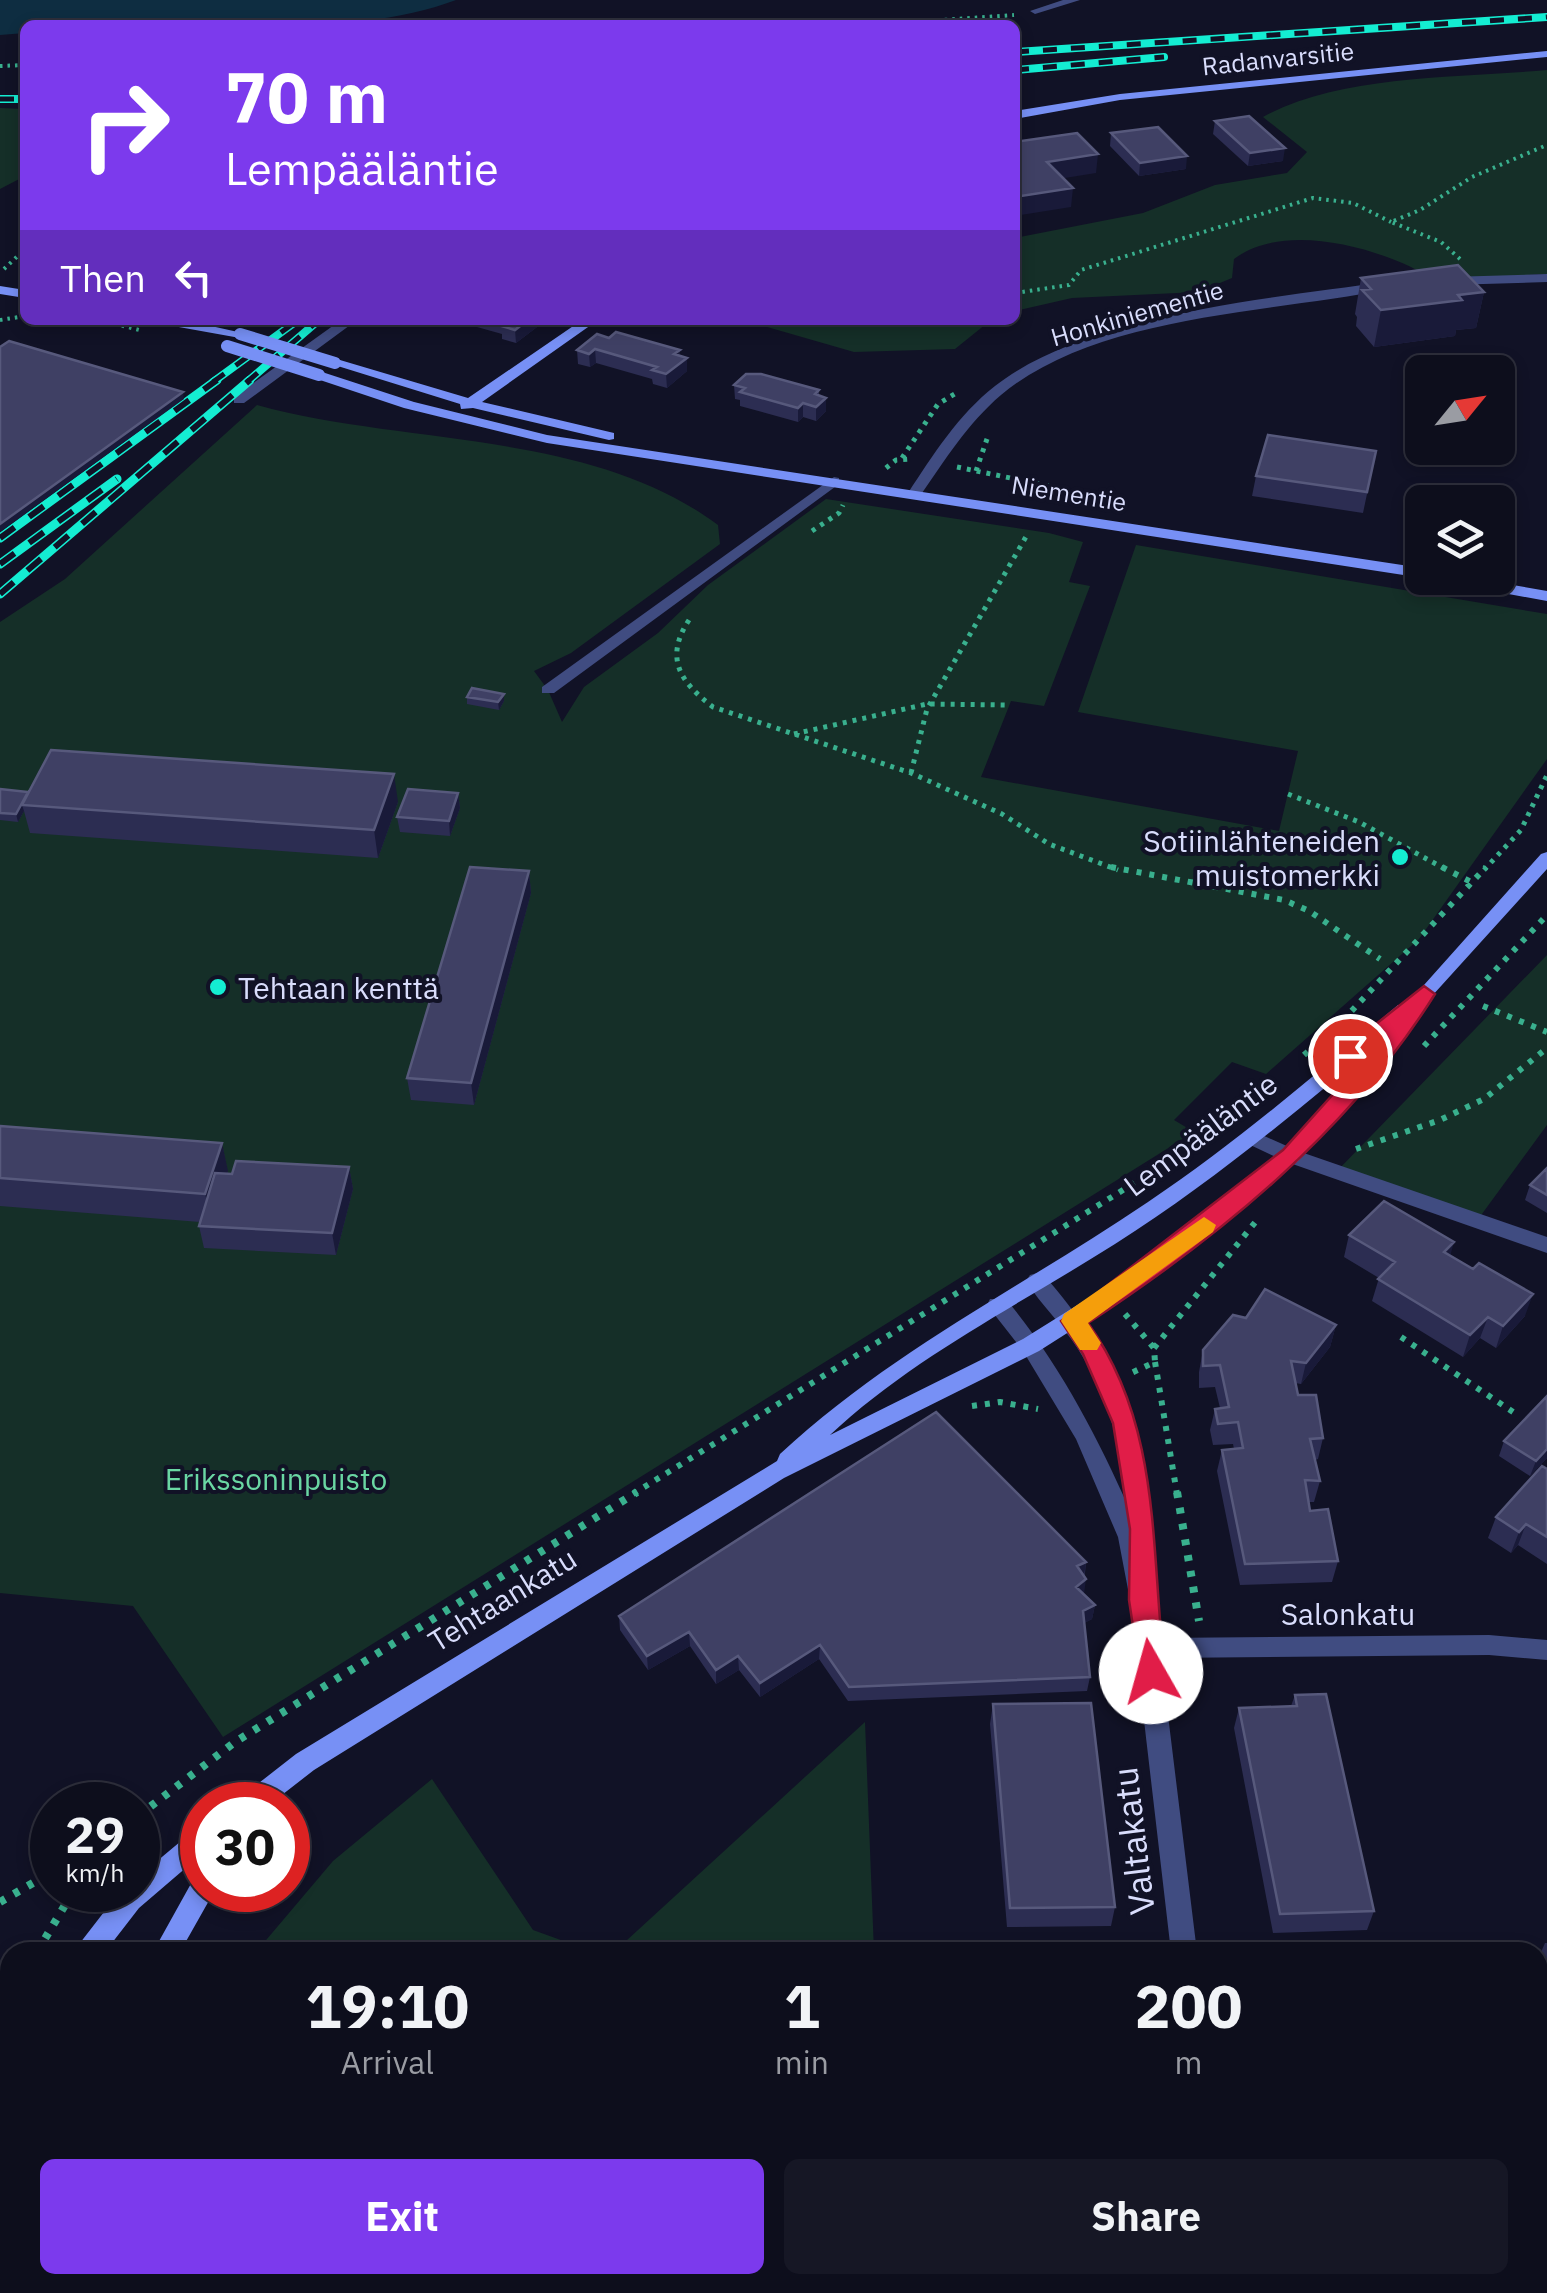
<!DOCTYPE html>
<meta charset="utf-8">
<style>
body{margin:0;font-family:"IBM Plex Sans",sans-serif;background:#161725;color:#f1f3f6;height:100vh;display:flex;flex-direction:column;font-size:38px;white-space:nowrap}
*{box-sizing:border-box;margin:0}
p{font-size:32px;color:#9a9ca3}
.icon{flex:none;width:55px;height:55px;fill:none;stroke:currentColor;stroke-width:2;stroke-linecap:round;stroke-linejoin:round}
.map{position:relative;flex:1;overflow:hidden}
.side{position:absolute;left:0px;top:1942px;width:1548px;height:352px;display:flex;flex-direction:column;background:#0d0e1c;border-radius:30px 30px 0 0;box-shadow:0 5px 15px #0003,0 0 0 2px #2d2e3b}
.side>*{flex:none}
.banner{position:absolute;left:20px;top:20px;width:1000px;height:305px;border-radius:15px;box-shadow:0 5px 15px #0003,0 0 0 2px #2d2e3b;background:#7c3aed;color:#fff;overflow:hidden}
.needle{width:65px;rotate:60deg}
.tools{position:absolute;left:1405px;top:355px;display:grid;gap:20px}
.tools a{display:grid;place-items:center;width:110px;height:110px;border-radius:15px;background:#0d0e1c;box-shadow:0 5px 15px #0003,0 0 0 2px #2d2e3b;font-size:50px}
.speed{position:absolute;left:30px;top:1782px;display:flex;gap:20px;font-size:50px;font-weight:700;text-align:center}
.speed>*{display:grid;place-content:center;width:130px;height:130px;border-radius:50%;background:#0d0e1c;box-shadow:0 5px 15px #0003,0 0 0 2px #2d2e3b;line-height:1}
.speed small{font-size:25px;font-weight:400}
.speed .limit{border:15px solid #d22;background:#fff;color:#111}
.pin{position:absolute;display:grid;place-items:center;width:85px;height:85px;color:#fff;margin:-42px;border:5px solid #fff;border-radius:50%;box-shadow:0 2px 10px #0007}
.me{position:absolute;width:110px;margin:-55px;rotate:353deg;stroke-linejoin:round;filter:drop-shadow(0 0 8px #0008)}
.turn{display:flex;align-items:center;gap:35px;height:210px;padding:0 40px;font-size:45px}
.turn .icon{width:130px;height:130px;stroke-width:2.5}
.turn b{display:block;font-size:70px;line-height:85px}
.then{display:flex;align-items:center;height:95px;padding:0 40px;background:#0003;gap:20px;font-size:38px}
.eta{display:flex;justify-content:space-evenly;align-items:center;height:170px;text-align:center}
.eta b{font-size:60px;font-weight:800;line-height:70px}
.cta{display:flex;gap:20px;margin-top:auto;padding:20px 40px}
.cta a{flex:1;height:115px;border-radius:15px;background:#7c3aed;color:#fff;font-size:40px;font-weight:800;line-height:115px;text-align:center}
.cta a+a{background:#161725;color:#f1f3f6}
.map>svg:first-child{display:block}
</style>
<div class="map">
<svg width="1547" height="2293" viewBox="0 0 1547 2293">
<rect width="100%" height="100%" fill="#111226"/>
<path fill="#152f28" d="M 1547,70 L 1547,274 C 1523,274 1448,284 1431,279 C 1424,276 1418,270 1411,267 C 1362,244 1280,224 1234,259 L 1232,278 L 1198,292 L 1072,298 L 1015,311 L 1015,238 L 1143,213 L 1215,185 L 1287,173 L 1307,152 L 1263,117 C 1340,74 1460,78 1547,70 Z
M 0,108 L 25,109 L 25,176 L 0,189 Z
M 743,320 L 991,320 L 955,349 L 854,352 Z
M 257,405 C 404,446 589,429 718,525 L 720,544 L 571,653 L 534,671 L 548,690 L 562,722 L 584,687 L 658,633 L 708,585 L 826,499 L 1049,533 L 1083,542 L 1069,582 L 1090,586 L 1044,706 L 1011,701 L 981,777 L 1279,831 L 1298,751 L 1078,712 L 1136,545 L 1547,614 L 1547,759 L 1419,939 L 1266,1074 L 1232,1062 L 1174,1120 L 1194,1132 L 223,1737 L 133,1606 L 0,1593 L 0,622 L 65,579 Z
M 1547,955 L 1547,1125 L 1479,1218 L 1336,1172 Z
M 865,1722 L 874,1952 L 614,1952 Z
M 432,1779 L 533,1930 L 594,1952 L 256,1952 L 333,1861 Z"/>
<path fill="#0e2d41" d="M 0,0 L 456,0 C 346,42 146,25 25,25 L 25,33 L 0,35 Z"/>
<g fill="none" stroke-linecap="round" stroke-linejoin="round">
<path stroke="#39b08e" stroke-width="4" stroke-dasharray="2.5 5" stroke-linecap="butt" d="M 870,25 L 1014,15
M 0,66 L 25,65
M 1460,259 L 1441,242 L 1391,222 L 1420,210 L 1472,177 L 1547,145
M 4,269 L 25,249
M 1015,293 L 1069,285 L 1081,270 L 1313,198 L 1353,203 L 1391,222
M 0,320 L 19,317
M 100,320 L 143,331"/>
<path stroke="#39b08e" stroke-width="5" stroke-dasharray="4 6" stroke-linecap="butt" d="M 902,458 L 938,404 L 958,392
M 957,467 L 1122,501
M 886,468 L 896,460 L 911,459
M 976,471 L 988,436
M 812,531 L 839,513 L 843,505
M 689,620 C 664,658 680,682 713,707 L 911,773 L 1002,814 L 1049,844 L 1118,870
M 794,734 L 927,704 L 1009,705
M 911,773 L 927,709 L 1027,535
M 1288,794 L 1359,822 L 1447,870
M 1484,870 L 1521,830 L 1547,775"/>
<path stroke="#39b08e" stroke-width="6" stroke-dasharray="5 8" stroke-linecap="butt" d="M 1111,867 L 1284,900 L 1309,911 L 1380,959
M 1442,867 L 1473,883
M 1483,1006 L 1547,1032
M 1424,1046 L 1547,915
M 1304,1055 L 1345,1018 L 1486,867
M 1356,1149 L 1440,1120 L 1484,1099 L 1547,1048
M 1125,1314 L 1154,1348 L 1155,1362 L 1129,1374
M 1401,1337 L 1513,1412
M 1154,1348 L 1257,1220
M 1155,1362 L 1177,1494
M 972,1406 L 1000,1402 L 1038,1409
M 633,1494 L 1173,1159"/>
<path stroke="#39b08e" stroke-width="8" stroke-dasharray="6 10" stroke-linecap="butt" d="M 1177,1492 L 1199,1621
M 138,1816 L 235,1742 L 637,1492
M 0,1902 L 52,1872
M 37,1952 L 74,1890
M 0,2014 L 10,1997
M 0,2175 L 10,2180
M 100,2285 L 100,2293"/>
<path fill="#404c81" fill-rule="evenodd" d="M 341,320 L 357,320 L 244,403 L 234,403 L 234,397 Z
M 834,477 L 839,478 L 839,484 L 554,693 L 542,693 L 542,687 Z"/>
<path fill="#404c81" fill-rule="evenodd" d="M 1063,0 L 1080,0 L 1035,14 L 1030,11 Z
M 1547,274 L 1547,282 L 1449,285 L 1442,281 L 1449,277 Z
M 1385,282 L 1390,283 L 1390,289 C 1271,313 1098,314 1001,395 C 968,423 945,460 920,496 L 910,496 L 908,493 C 933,455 958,415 995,386 C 1085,315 1272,298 1385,282 Z
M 1251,1130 L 1298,1151 L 1547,1237 L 1547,1253 L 1284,1161 L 1244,1142 L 1241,1137 Z
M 1037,1273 L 1044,1275 C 1122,1366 1151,1438 1155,1558 L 1147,1566 L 1158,1638 L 1489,1635 L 1547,1640 L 1547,1660 L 1489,1655 L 1161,1658 L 1197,1952 L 1171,1952 L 1130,1600 L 1118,1537 L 1076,1439 L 1023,1351 L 987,1305 L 990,1299 L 1006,1299 C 1059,1363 1096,1434 1130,1510 C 1123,1453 1109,1398 1078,1349 C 1063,1325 1041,1305 1026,1281 L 1030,1275 Z
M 1210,2285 L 1240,2285 L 1241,2293 L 1211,2293 Z"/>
<path fill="#7790f5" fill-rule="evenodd" d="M 1547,51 L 1547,57 L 1120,100 L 1015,119 L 1015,111 L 1120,94 Z
M 0,286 L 25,290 L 25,298 L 0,294 Z
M 155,320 L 184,320 L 247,334 L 240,338 L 162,324 Z
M 582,320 L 598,320 L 482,402 L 614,433 L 614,439 L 609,440 L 473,408 L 461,409 L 460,404 L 328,363 L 340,360 L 468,398 Z
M 319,371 L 414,402 L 547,435 L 1422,568 L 1423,578 L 547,443 L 404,408 L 314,378 L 312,375 Z
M 1441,578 L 1472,578 L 1547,591 L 1547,601 L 1449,583 Z
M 1547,852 L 1547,869 L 1432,996 L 1383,1068 L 1298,1161 L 1138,1288 L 1039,1351 L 784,1478 L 314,1770 L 269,1805 L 237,1805 L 241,1797 L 296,1754 L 777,1461 L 780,1454 C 895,1348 1021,1288 1148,1202 C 1236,1143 1317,1073 1398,1005 L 1407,1004 L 1541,854 ZM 1382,1040 L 1369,1058 L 1284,1151 L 1124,1276 L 1023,1339 L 830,1435 C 913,1357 1019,1305 1115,1244 C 1210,1184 1296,1112 1382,1040 Z
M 202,1827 L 202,1854 L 139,1908 L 105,1952 L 76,1952 L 80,1943 L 121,1890 L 138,1890 L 138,1877 L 193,1831 Z
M 202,1877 L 202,1890 L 215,1890 L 180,1952 L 153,1952 L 193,1880 Z
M 10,2076 L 10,2124 L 0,2129 L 0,2081 Z
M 10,2284 L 10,2285 L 39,2285 L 36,2293 L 6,2293 Z"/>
<g stroke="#14edd2" stroke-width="8">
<path id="rail-far1" d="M 1015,52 L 1547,17
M 1015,70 L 1164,57
M 0,99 L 25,99
M 213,382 L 298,320
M 247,382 L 319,320"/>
</g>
<g stroke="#14edd2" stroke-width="9">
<path id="rail" d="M 0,538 L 217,380
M 0,564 L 117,479
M 0,594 L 250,380"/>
</g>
<use href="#rail-far1" stroke="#111226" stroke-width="5" stroke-dasharray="14" stroke-linecap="butt"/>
<use href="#rail" stroke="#111226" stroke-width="6" stroke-dasharray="18" stroke-linecap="butt"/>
<path stroke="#7790f5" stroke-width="12" d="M 240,334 L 335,363
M 227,346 L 319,375"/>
</g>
<path fill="#2c2d52" d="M 1215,121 L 1283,161 L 1248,166 L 1213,134 Z
M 1111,133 L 1186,169 L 1139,176 L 1110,146 Z
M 1361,278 L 1484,292 L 1476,328 L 1456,330 L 1455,336 L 1374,347 L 1356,326 L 1357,317 L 1355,314 Z
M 452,320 L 537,320 L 537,327 L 516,343 L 502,339 L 502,334 Z
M 609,338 L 680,350 L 680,356 L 687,371 L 667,388 L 653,384 L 652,379 L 596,363 L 590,367 L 578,364 L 577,350 Z
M 734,385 L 819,390 L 819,396 L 826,411 L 816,421 L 803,417 L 798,422 L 740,406 L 740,400 L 735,399 Z
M 1376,451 L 1363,513 L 1252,496 L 1256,476 Z
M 467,697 L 504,701 L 499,710 L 467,704 Z
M 0,789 L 28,792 L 398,802 L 378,858 L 30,833 L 24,811 L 18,822 L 0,820 Z
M 458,793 L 460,808 L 450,836 L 400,832 L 397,817 Z
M 529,871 L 531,893 L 474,1105 L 411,1100 L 407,1078 Z
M 0,1126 L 222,1143 L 228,1174 L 349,1167 L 353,1189 L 336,1255 L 204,1248 L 199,1226 L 200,1222 L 0,1206 Z
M 1547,1168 L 1547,1213 L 1525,1200 L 1530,1185 Z
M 1349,1235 L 1450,1256 L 1525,1316 L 1496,1348 L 1480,1338 L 1463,1357 L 1372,1301 L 1379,1278 L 1344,1257 Z
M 1246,1318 L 1336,1325 L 1330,1347 L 1301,1384 L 1295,1383 L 1298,1395 L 1323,1438 L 1318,1459 L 1315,1460 L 1320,1481 L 1314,1502 L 1309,1502 L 1310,1511 L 1338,1561 L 1332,1582 L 1240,1585 L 1217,1471 L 1222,1450 L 1234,1449 L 1233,1444 L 1213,1445 L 1210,1430 L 1215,1409 L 1220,1408 L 1215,1387 L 1199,1388 L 1199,1372 L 1203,1350 Z
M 1504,1441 L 1547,1458 L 1530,1476 L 1499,1456 Z
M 1547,1469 L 1547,1564 L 1518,1545 L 1511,1553 L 1488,1538 L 1496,1517 Z
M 1086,1562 L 1083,1594 L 1095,1605 L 1092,1619 L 1084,1623 L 1090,1677 L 1087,1691 L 848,1701 L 819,1659 L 760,1697 L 739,1670 L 716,1684 L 690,1646 L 648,1670 L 620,1630 L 619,1616 Z
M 1295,1695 L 1374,1911 L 1367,1930 L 1273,1933 L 1234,1728 L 1239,1708 L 1291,1706 Z
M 993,1704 L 1115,1907 L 1111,1926 L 1007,1927 L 990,1724 Z
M 1545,1943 L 1547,1943 L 1547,2010 L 1538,1969 L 1538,1959 Z
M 214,2285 L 332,2285 L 329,2293 L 235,2293 Z
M 1043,2285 L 1157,2285 L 1158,2293 L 1041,2293 Z"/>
<path fill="#191a39" d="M 1285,148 L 1283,161 L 1248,166 L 1250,153 Z
M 1098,154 L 1096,173 L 1046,181 L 1047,162 Z
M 1187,156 L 1186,169 L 1139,176 L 1140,163 Z
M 1073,188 L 1071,207 L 1015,216 L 1015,197 Z
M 1484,292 L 1476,328 L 1456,330 L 1455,336 L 1374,347 L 1381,310 Z
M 525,320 L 537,320 L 537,327 L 516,343 L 515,330 Z
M 595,349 L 596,363 L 590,367 L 589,354 Z
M 680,350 L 680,363 L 687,358 L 687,371 L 667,388 L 666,374 L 674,354 Z
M 183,392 L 184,399 L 0,532 L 0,524 Z
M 826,398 L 826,411 L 816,421 L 816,407 Z
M 803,403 L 803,417 L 798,422 L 798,408 Z
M 504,694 L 504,701 L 499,710 L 498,702 Z
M 394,774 L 398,802 L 378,858 L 374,830 Z
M 28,792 L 22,805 L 24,811 L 18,822 L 16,814 Z
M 458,793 L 460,808 L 450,836 L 449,821 Z
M 529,871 L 531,893 L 474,1105 L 471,1083 Z
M 222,1143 L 228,1171 L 212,1222 L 205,1194 Z
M 349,1167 L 353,1189 L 336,1255 L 332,1233 Z
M 1454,1242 L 1448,1264 L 1444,1252 Z
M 1533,1294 L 1525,1316 L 1496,1348 L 1503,1326 Z
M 1488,1317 L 1480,1338 L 1463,1357 L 1470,1335 Z
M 1336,1325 L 1330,1347 L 1301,1384 L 1306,1363 Z
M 1547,1449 L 1547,1458 L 1530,1476 L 1536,1461 Z
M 1526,1524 L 1518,1545 L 1511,1553 L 1519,1532 Z
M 1086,1562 L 1084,1576 L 1077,1566 Z
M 1086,1579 L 1084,1594 L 1073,1601 L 1076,1587 Z
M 1095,1605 L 1092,1619 L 1080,1625 L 1083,1611 Z
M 689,1632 L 690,1646 L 648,1670 L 647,1656 Z
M 820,1645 L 819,1659 L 760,1697 L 760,1683 Z
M 738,1656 L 739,1670 L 716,1684 L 716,1670 Z
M 323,2285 L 332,2285 L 329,2293 L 320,2293 Z
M 495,2285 L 501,2285 L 499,2293 L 492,2293 Z"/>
<path fill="#3f4064" stroke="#57597c" stroke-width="2.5" d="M 1249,116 L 1285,148 L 1250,153 L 1215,121 Z
M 1158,127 L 1187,156 L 1140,163 L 1111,133 Z
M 1077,133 L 1098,154 L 1047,162 L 1073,188 L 1015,197 L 1015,142 Z
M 1458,265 L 1484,292 L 1458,295 L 1462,300 L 1381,310 L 1362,290 L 1371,289 L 1361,278 Z
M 497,320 L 528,320 L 515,330 L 501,326 L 505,322 Z
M 616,332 L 680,350 L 674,354 L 687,358 L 666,374 L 652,370 L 657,367 L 595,349 L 589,354 L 577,350 L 597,334 L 609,338 Z
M 9,341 L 183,392 L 0,524 L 0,347 Z
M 746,374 L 761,374 L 819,390 L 815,394 L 826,398 L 816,407 L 803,403 L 798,408 L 740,392 L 745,388 L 734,385 Z
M 1268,435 L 1376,451 L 1367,492 L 1256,476 Z
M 472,688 L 504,694 L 498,702 L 467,697 Z
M 51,750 L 394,774 L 374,830 L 22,805 Z
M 0,789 L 28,792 L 16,814 L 0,813 Z
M 408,789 L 458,793 L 449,821 L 397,817 Z
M 470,867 L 529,871 L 471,1083 L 407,1078 Z
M 0,1126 L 222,1143 L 205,1194 L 0,1178 Z
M 236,1161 L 349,1167 L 332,1233 L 199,1226 L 215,1173 L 232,1174 Z
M 1547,1168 L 1547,1195 L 1530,1185 Z
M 1384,1201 L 1454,1242 L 1444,1252 L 1473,1269 L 1479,1263 L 1533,1294 L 1503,1326 L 1488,1317 L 1470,1335 L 1378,1279 L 1395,1262 L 1349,1235 Z
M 1265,1289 L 1336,1325 L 1306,1363 L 1291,1361 L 1298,1395 L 1316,1395 L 1323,1438 L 1310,1439 L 1320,1481 L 1305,1480 L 1310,1511 L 1328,1509 L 1338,1561 L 1245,1564 L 1222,1450 L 1243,1448 L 1238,1422 L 1218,1424 L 1215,1409 L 1229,1407 L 1220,1365 L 1203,1366 L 1203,1350 L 1233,1315 L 1246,1318 Z
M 1547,1396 L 1547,1449 L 1536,1461 L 1504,1441 Z
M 936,1412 L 1086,1562 L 1077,1566 L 1086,1579 L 1076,1587 L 1095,1605 L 1083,1611 L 1090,1677 L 849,1687 L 820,1645 L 760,1683 L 738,1656 L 716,1670 L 689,1632 L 647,1656 L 619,1616 Z
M 1542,1466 L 1547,1469 L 1547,1537 L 1526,1524 L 1519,1532 L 1496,1517 Z
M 1326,1694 L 1374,1911 L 1280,1914 L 1239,1708 L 1297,1706 L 1295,1695 Z
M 1091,1703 L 1115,1907 L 1010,1908 L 993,1704 Z
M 238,2285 L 323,2285 L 320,2293 L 259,2293 Z
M 376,2285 L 495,2285 L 492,2293 L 372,2293 Z
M 1047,2285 L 1157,2285 L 1158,2293 L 1048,2293 Z
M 1414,2285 L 1444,2285 L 1446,2293 L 1335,2293 L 1334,2289 Z"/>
<path fill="#e11d48" stroke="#92132f" stroke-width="2.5" d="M 1424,986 L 1435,994 C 1349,1131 1222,1235 1088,1323 C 1163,1428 1150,1551 1165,1672 L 1160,1680 L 1151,1684 L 1141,1680 L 1129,1600 L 1130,1529 L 1113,1423 L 1083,1354 L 1061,1321 L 1283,1150 L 1378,1044 L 1350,1064 L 1342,1061 L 1342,1051 Z"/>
<path fill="#f59e0b" d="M 1204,1217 L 1216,1225 L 1213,1232 L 1088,1323 L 1101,1343 L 1097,1350 L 1080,1350 L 1061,1321 L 1064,1314 Z"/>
<g fill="#14edd2" stroke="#111226" stroke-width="4">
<circle cx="1400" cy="857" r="10"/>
<circle cx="218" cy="987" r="10"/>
</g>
<g text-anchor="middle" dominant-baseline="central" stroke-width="8" stroke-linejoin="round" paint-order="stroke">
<g font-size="25" fill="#d9ddfc" stroke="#111226">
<text transform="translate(1278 58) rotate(-6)">Radanvarsitie</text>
<text transform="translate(1137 313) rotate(-16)">Honkiniementie</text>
<text transform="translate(1069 493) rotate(9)">Niementie</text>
</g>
<g font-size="30" fill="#d9ddfc" stroke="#111226" text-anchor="end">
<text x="1380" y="840">Sotiinlähteneiden<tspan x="1380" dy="34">muistomerkki</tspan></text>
<text x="238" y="987" text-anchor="start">Tehtaan kenttä</text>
</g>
<g font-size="30" fill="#d9ddfc" stroke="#111226">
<text transform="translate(1200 1134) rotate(-37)">Lempääläntie</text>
<text transform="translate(502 1599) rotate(-32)">Tehtaankatu</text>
<text x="1348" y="1613">Salonkatu</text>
</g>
<g font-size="30" fill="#6ad7a3" stroke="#111226">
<text x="276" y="1478">Erikssoninpuisto</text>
</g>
<g font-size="35" fill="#d9ddfc" stroke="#111226">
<text transform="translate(1133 1841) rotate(-97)">Valtakatu</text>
</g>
</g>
</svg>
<div class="tools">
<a><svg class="needle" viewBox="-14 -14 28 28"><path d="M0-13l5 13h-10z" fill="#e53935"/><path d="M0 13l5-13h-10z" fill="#9a9ca3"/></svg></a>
<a><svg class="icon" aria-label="layers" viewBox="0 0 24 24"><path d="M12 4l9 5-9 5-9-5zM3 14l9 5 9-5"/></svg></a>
</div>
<div class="speed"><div>29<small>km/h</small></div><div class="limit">30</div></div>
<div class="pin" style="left:1350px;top:1056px;background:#d93025"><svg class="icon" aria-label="arrive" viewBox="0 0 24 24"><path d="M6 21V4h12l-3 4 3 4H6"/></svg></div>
<svg class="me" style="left:1151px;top:1672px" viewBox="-20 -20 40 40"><circle r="19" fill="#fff"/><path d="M0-13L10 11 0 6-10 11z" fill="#e11d48"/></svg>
<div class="banner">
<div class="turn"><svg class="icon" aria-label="right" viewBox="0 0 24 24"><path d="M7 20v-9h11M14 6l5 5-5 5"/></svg><div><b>70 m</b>Lempääläntie</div></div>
<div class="then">Then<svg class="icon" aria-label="left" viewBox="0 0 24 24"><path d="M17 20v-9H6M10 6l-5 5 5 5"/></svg></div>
</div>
<section class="side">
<div class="eta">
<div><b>19:10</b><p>Arrival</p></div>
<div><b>1</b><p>min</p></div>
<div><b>200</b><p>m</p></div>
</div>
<div class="cta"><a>Exit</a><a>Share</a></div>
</section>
</div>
